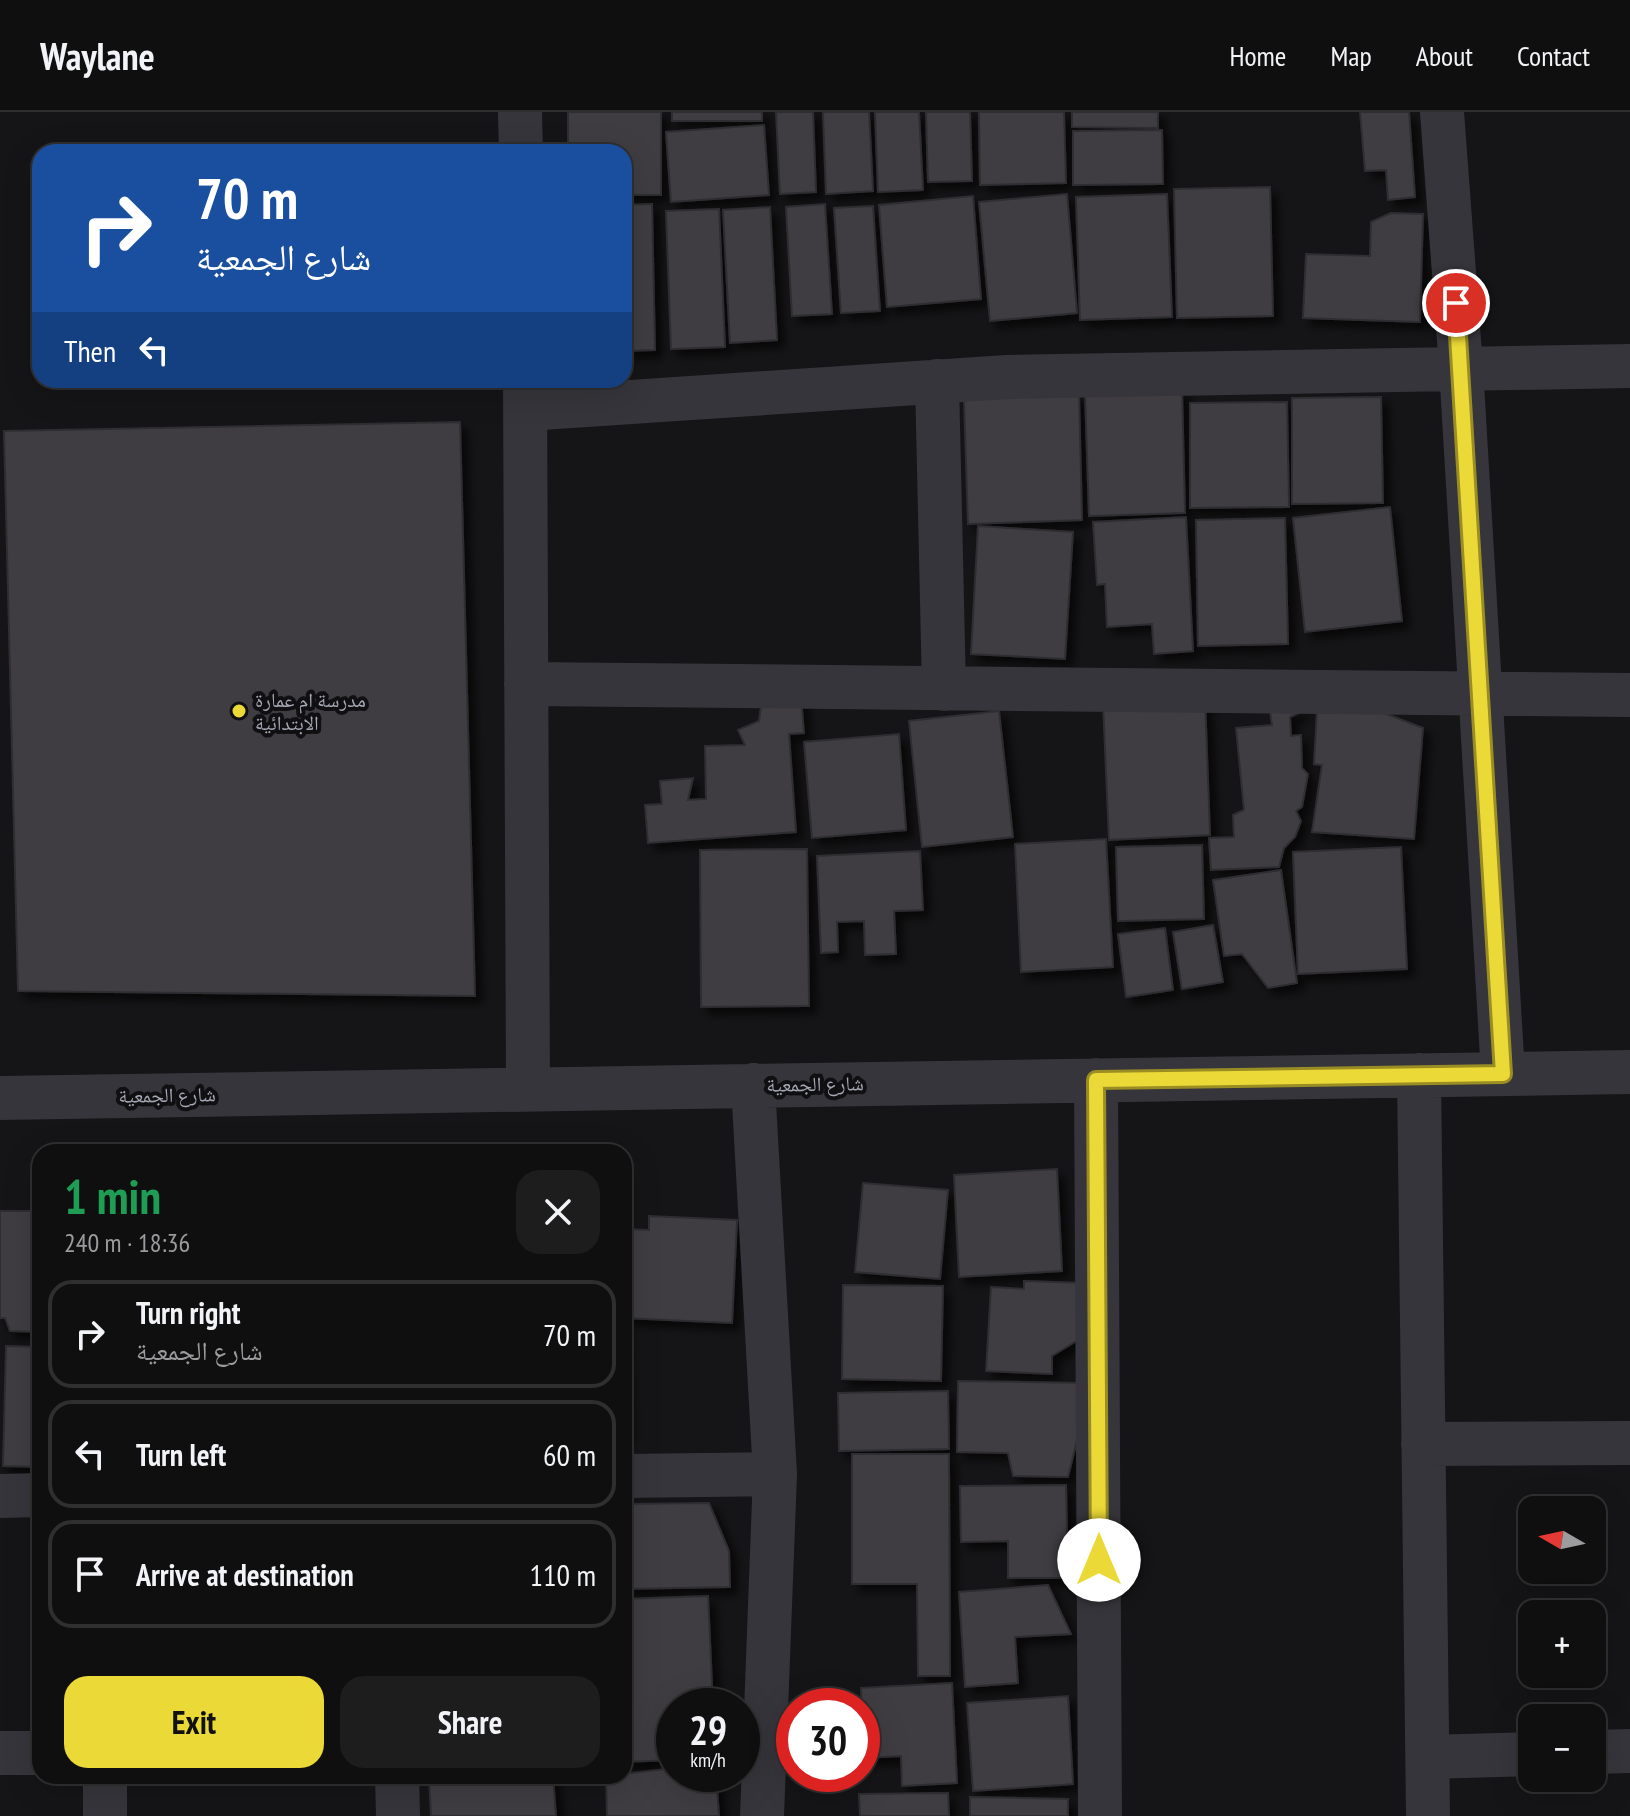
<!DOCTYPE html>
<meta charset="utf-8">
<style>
body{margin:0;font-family:"PT Sans Narrow","Noto Naskh Arabic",sans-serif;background:#1e1d1e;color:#f1f3f6;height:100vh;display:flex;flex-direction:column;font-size:30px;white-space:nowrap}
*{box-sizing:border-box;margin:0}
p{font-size:26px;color:#9c9c9f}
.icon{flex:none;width:44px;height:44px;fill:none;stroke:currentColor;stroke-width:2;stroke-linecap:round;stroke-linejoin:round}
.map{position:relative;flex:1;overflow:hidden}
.drawer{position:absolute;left:32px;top:1032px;width:600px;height:640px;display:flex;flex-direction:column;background:#100f10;border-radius:24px;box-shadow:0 8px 32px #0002,0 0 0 2px #302f30}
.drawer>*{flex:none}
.guide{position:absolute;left:32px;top:32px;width:600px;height:244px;border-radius:24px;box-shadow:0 8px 32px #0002,0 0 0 2px #302f30;background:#1a4fa0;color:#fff;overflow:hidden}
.needle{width:52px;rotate:279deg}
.buttons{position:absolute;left:1518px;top:1384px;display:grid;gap:16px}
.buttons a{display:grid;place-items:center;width:88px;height:88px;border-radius:16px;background:#100f10;box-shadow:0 8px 32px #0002,0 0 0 2px #302f30;font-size:40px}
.speed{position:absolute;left:656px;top:1576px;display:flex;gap:16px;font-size:40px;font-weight:700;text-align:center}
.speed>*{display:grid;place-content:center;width:104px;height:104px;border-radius:50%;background:#100f10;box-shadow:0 8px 32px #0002,0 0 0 2px #302f30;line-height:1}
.speed small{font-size:20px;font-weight:400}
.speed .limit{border:12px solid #d22;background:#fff;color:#111}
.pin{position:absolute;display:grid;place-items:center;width:68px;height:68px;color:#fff;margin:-34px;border:4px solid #fff;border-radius:50%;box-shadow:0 2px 8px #0007}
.me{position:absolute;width:88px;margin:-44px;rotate:0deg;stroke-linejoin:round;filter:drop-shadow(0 0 6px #0008)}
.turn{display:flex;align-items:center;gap:28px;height:168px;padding:0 32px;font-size:36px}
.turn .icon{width:104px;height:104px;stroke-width:2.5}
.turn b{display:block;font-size:56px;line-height:68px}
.then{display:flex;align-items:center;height:76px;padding:0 32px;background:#0003;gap:16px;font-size:30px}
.round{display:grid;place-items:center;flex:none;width:84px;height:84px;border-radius:24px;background:#1e1d1e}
.summary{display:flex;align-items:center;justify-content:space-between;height:136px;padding:0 32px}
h1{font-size:48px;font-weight:600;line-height:60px;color:#1e9e55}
.button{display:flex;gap:16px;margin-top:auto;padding:16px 32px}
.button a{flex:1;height:92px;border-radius:24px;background:#ebd937;color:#111;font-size:32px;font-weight:600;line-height:92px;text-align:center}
.button a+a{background:#1e1d1e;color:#f1f3f6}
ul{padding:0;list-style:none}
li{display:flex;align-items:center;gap:24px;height:108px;margin:0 16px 12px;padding:0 16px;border:4px solid #302f30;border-radius:24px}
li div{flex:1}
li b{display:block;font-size:30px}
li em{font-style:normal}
header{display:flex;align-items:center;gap:48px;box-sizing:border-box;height:112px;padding:0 40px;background:#100f10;border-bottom:2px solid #302f30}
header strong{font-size:38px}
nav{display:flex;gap:44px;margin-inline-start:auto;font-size:28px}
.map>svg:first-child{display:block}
</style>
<header>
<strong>Waylane</strong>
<nav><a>Home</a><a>Map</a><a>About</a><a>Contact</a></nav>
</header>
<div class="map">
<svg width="1630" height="1704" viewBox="0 0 1630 1704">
<defs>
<filter id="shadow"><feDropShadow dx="7" dy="7" stdDeviation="4" flood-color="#0009"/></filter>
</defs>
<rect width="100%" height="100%" fill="#151416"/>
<path fill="#3f3e43" stroke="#2f2e32" stroke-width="2" filter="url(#shadow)" d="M 568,0 L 661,0 L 661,83 L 624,83 L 624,40 L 568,40 Z
M 672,0 L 762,0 L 762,9 L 672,9 Z
M 776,0 L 813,0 L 816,80 L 780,82 Z
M 823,0 L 869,0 L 873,79 L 826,82 Z
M 875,0 L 919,0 L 923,78 L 878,80 Z
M 926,0 L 970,0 L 972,69 L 928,70 Z
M 979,0 L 1064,0 L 1066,71 L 980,73 Z
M 1072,0 L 1158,0 L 1158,16 L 1072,15 Z
M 1360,0 L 1409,0 L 1415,85 L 1388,88 L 1386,58 L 1365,59 Z
M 764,13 L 769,83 L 671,90 L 666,20 Z
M 1162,18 L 1163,72 L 1073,73 L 1073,19 Z
M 1270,75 L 1273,204 L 1177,206 L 1174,77 Z
M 1067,82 L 1077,201 L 990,209 L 979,90 Z
M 1167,82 L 1172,205 L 1080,208 L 1076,85 Z
M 973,84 L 981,187 L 887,195 L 879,93 Z
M 652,92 L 655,238 L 624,239 L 624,93 Z
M 825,92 L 832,202 L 792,204 L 786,95 Z
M 873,94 L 880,199 L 841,201 L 834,96 Z
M 770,95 L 777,228 L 730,231 L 723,98 Z
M 719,97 L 725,235 L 671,237 L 666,99 Z
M 1391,101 L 1423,102 L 1420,210 L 1303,206 L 1306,142 L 1370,144 L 1371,110 Z
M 1182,277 L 1185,401 L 1089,404 L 1085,280 Z
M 1079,283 L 1082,408 L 968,412 L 964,287 Z
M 1381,285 L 1383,391 L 1292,392 L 1292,286 Z
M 1287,290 L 1289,395 L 1190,396 L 1190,291 Z
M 460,310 L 475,884 L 18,879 L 4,319 Z
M 1390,395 L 1402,509 L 1305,520 L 1293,406 Z
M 1186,405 L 1193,539 L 1154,542 L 1152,512 L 1107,515 L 1105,472 L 1097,473 L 1093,410 Z
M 1285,406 L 1288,532 L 1198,534 L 1196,408 Z
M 978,414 L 1073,420 L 1065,547 L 971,542 Z
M 1337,583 L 1423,616 L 1414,727 L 1312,720 L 1322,653 L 1314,652 L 1317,599 Z
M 801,585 L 804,621 L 789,622 L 796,720 L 648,731 L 645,693 L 662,692 L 660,669 L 693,666 L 688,688 L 706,687 L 705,634 L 745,633 L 738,618 L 759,609 L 762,588 Z
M 1205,586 L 1210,723 L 1109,728 L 1103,591 Z
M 1307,597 L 1290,605 L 1291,624 L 1301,623 L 1302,656 L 1308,662 L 1302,695 L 1296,699 L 1301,709 L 1295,725 L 1284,736 L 1279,755 L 1211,758 L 1209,726 L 1234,725 L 1233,703 L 1244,698 L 1236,616 L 1272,613 L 1270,599 Z
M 999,599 L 1013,725 L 922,735 L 909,609 Z
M 899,622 L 906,718 L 812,726 L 804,630 Z
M 1106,727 L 1113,855 L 1021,860 L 1015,732 Z
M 1202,733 L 1204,807 L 1118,809 L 1116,735 Z
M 1401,735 L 1407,857 L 1298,862 L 1293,740 Z
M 807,737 L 809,894 L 701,895 L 700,738 Z
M 920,739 L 923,798 L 894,799 L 896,842 L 865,843 L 864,809 L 837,810 L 838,840 L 821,841 L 817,744 Z
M 1281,758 L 1297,871 L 1268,876 L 1242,842 L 1224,844 L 1213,768 Z
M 1213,813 L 1223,870 L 1182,877 L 1173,820 Z
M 1165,816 L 1173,878 L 1126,885 L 1118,822 Z
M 1057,1057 L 1062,1159 L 959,1165 L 954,1063 Z
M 863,1071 L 948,1078 L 940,1167 L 855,1160 Z
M 0,1099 L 40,1099 L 40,1220 L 10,1219 L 5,1206 L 0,1206 Z
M 649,1104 L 737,1108 L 732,1211 L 624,1206 L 625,1117 L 649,1118 Z
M 1024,1169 L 1081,1171 L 1078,1228 L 1052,1244 L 1052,1262 L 986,1259 L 991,1175 L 1024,1177 Z
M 843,1173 L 943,1174 L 941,1269 L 842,1267 Z
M 624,1210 L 627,1320 L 624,1320 Z
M 6,1234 L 40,1235 L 40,1355 L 3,1354 Z
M 958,1269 L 1080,1271 L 1079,1320 L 1068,1365 L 1013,1364 L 1008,1341 L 957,1340 Z
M 948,1279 L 949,1337 L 839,1339 L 838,1281 Z
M 852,1342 L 949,1342 L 950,1564 L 918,1564 L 917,1472 L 852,1472 Z
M 1066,1373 L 1068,1466 L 1008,1466 L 1008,1429 L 961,1430 L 960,1374 Z
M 709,1391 L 729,1439 L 730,1475 L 624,1477 L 624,1392 Z
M 1048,1473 L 1071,1522 L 1015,1525 L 1018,1571 L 965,1575 L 959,1480 Z
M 708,1484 L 713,1594 L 674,1594 L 674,1648 L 624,1650 L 624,1487 Z
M 952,1571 L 957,1671 L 902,1674 L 901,1644 L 864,1646 L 861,1576 Z
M 1068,1584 L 1073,1672 L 973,1679 L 967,1591 Z
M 674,1656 L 674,1662 L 716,1662 L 719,1704 L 607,1704 L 606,1664 Z
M 465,1664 L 553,1664 L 556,1704 L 431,1704 L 429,1666 Z
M 948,1681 L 949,1704 L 860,1704 L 859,1682 Z
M 970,1685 L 1068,1687 L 1068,1704 L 970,1704 Z"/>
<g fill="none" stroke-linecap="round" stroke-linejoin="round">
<path stroke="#36353b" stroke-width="44" d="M 520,0 L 521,40
M 1442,0 L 1461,255 L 1503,962
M 525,268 L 528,977
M 937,269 L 944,577
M 526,297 L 1007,265 L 1630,254
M 526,572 L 1630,583
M 1419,963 L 1428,1704
M 1096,968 L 1100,1704
M 753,973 L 775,1362 L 762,1704
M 0,986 L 1630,960
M 1423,1332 L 1630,1331
M 624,1364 L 775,1362
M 0,1384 L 40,1383
M 1592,1640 L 1630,1639
M 0,1641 L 40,1641
M 1428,1645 L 1532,1642
M 397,1664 L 398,1704
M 105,1704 L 105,1664"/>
</g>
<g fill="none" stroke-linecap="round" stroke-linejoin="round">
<g stroke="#998d24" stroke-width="20">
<path id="route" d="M 1099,1448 L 1096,968 L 1503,962 L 1456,191"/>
</g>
<use href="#route" stroke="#ebd937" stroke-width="14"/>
</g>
<circle fill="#ebd937" stroke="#100f11" stroke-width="3" cx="239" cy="599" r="8"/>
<g text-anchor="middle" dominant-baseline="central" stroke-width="8" stroke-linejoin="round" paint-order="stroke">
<g font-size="20" fill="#a6a8b6" stroke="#100f11" text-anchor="start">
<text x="255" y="588">مدرسة ام عمارة<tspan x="255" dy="23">الابتدائية</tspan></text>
</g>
<g font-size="20" fill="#a6a8b6" stroke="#100f11">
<text transform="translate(815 972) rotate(-1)">شارع الجمعية</text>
<text transform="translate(167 983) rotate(-1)">شارع الجمعية</text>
</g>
</g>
</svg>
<div class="buttons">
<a><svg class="needle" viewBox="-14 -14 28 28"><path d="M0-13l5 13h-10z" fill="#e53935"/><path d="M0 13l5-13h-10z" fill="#9c9c9f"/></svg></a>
<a>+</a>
<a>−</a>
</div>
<div class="speed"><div>29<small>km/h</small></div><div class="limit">30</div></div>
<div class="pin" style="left:1456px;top:191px;background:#d93025"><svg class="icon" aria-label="arrive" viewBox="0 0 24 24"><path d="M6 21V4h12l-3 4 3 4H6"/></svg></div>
<svg class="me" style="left:1099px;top:1448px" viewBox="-20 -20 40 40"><circle r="19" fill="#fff"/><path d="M0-13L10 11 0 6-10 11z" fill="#ebd937"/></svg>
<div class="guide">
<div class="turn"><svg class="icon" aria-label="right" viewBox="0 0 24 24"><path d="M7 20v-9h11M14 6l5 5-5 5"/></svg><div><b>70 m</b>شارع الجمعية</div></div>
<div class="then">Then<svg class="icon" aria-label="left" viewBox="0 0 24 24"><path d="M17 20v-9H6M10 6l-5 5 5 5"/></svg></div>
</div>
<section class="drawer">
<div class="summary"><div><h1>1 min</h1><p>240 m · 18:36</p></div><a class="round"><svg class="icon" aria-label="close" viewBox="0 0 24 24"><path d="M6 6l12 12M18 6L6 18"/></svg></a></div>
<ul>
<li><svg class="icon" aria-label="right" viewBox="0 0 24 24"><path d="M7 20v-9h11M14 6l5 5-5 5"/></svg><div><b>Turn right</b><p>شارع الجمعية</p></div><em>70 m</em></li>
<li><svg class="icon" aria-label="left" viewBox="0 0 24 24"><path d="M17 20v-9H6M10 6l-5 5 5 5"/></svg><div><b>Turn left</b></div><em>60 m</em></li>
<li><svg class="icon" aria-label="arrive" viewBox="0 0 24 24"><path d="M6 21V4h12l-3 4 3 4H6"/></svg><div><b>Arrive at destination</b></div><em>110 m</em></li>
</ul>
<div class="button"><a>Exit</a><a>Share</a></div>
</section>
</div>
